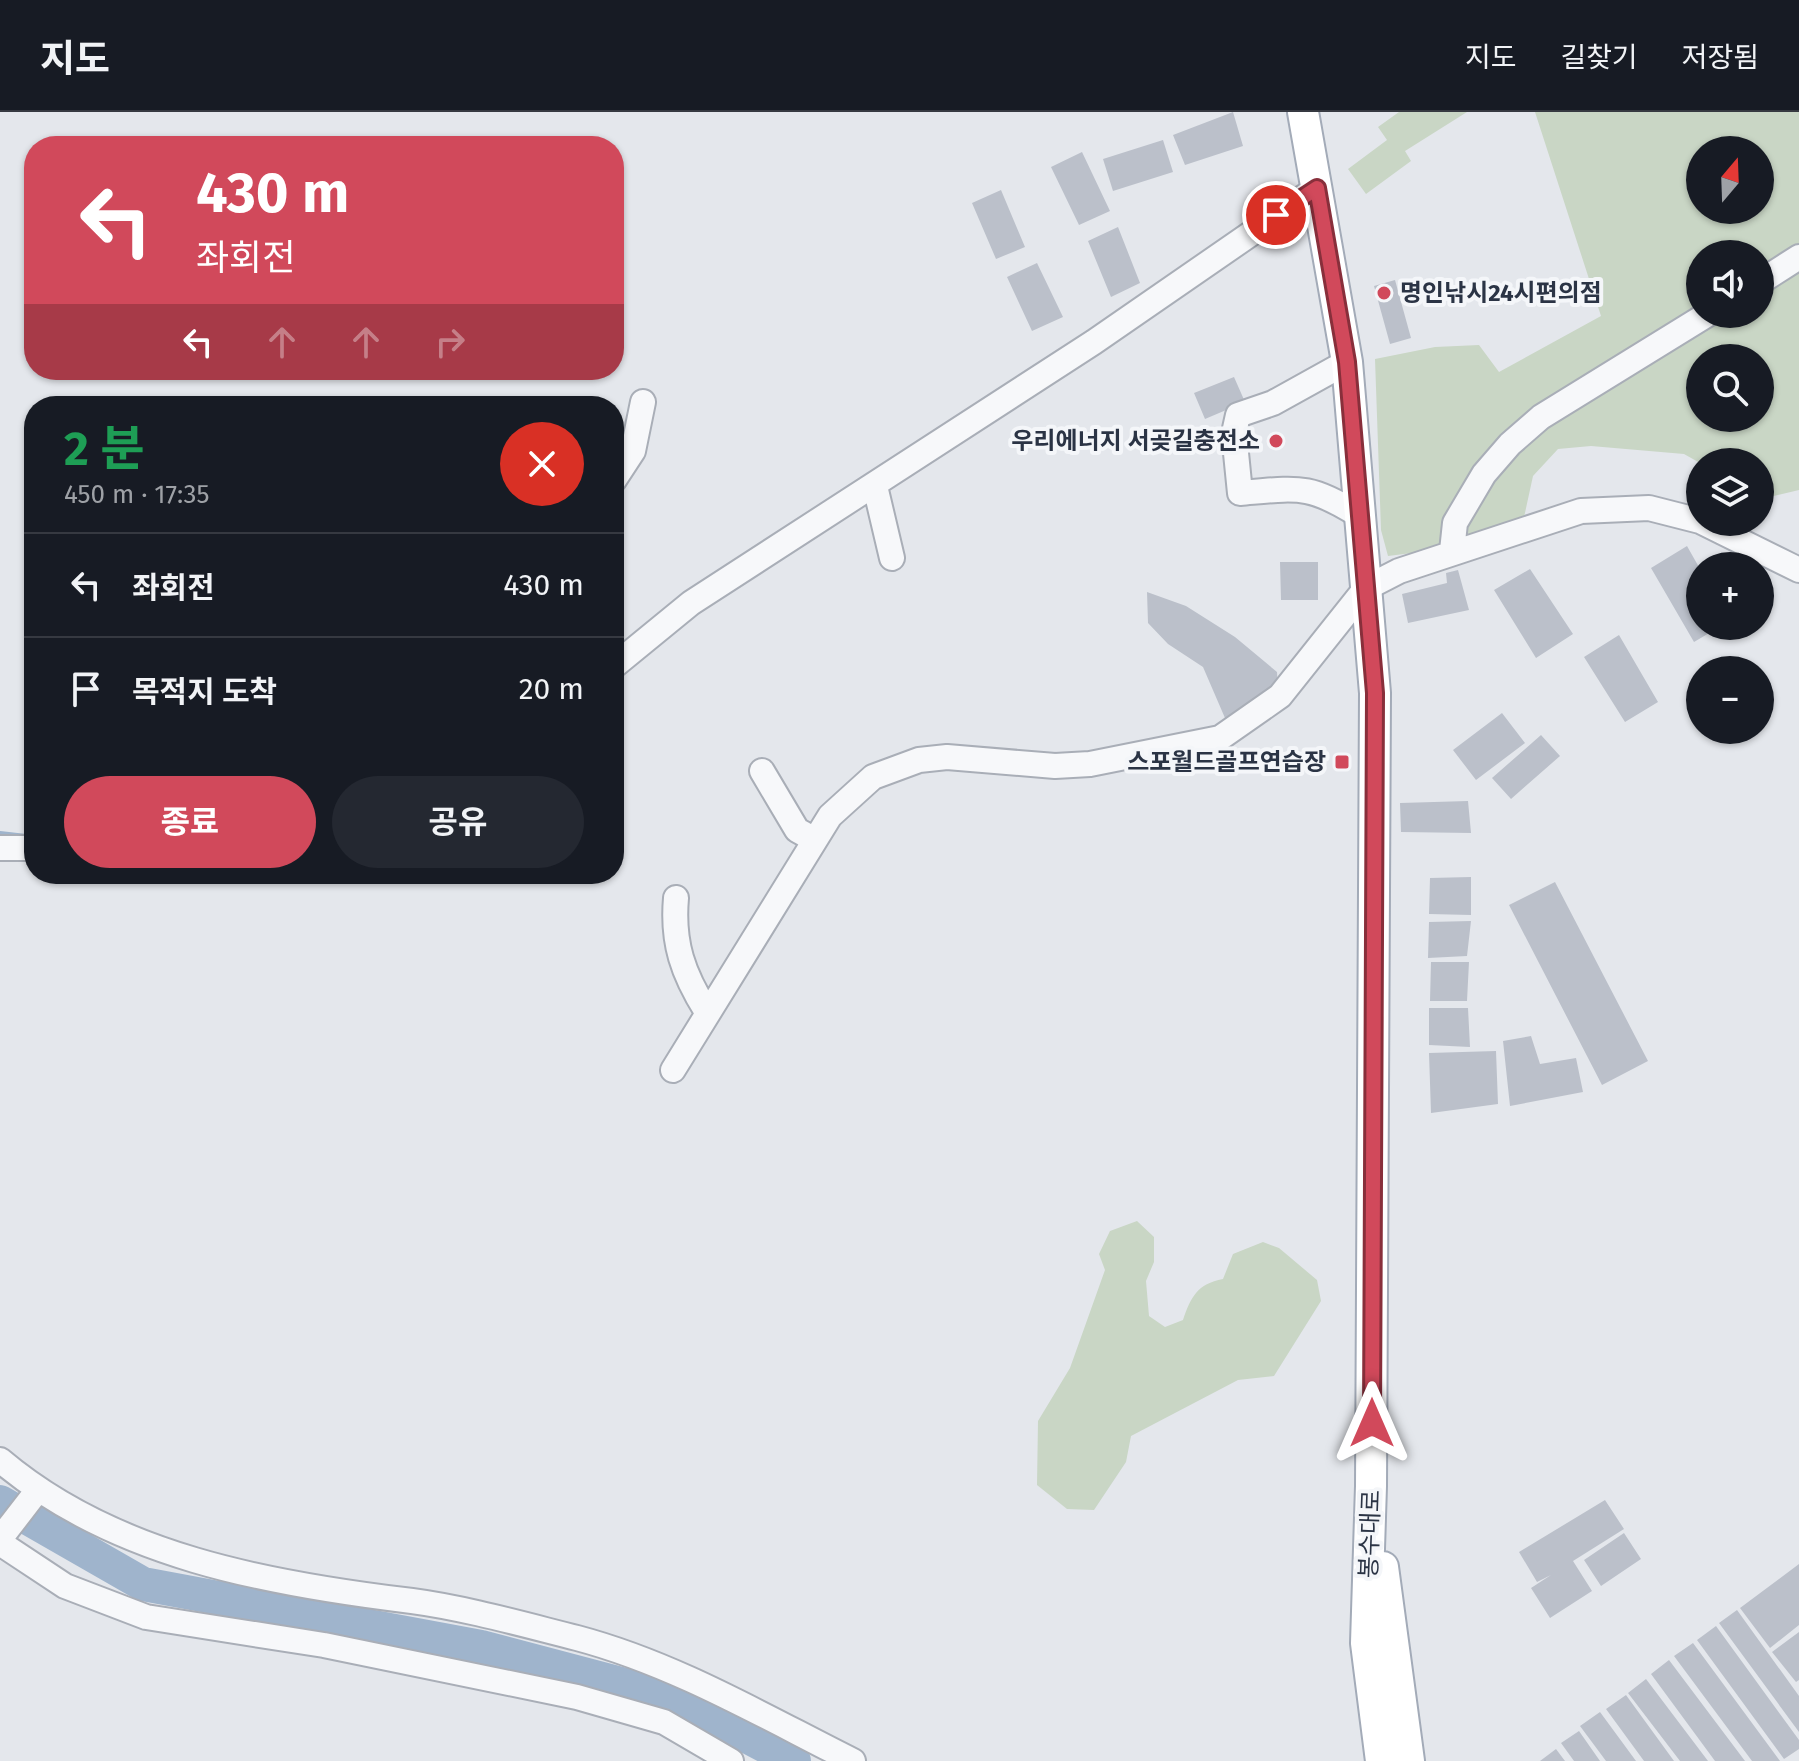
<!DOCTYPE html>
<html lang="ko">
<meta charset="utf-8">
<style>
body{margin:0;font-family:"Fira Sans","Noto Sans KR",sans-serif;background:#242831;color:#f1f3f6;height:100vh;display:flex;flex-direction:column;font-size:30px;white-space:nowrap}
*{box-sizing:border-box;margin:0}
p{font-size:26px;color:#9ea1a6}
.icon{flex:none;width:44px;height:44px;fill:none;stroke:currentColor;stroke-width:2;stroke-linecap:round;stroke-linejoin:round}
.map{position:relative;flex:1;overflow:hidden}
.details{position:absolute;left:24px;top:284px;width:600px;height:488px;display:flex;flex-direction:column;background:#171b24;border-radius:32px;box-shadow:0 2px 6px #0004}
.details>*{flex:none}
.top-card{position:absolute;left:24px;top:24px;width:600px;height:244px;border-radius:32px;box-shadow:0 2px 6px #0004;background:#d1495b;color:#fff;overflow:hidden}
.needle{width:52px;rotate:19deg}
.controls{position:absolute;left:1686px;top:24px;display:grid;gap:16px}
.controls a{display:grid;place-items:center;width:88px;height:88px;border-radius:50%;background:#171b24;box-shadow:0 2px 6px #0004;font-size:40px}
.pin{position:absolute;display:grid;place-items:center;width:68px;height:68px;color:#fff;margin:-34px;border:4px solid #fff;border-radius:50%;box-shadow:0 2px 8px #0007}
.me{position:absolute;width:88px;margin:-44px;rotate:0deg;stroke-linejoin:round;filter:drop-shadow(0 0 6px #0008)}
.turn{display:flex;align-items:center;gap:28px;height:168px;padding:0 40px;font-size:36px}
.turn .icon{width:104px;height:104px;stroke-width:2.5}
.turn b{display:block;font-size:56px;line-height:68px}
.lanes{display:flex;align-items:center;height:76px;padding:0 40px;background:#0003;justify-content:center;gap:40px;direction:ltr}
.lanes .off{opacity:.35}
.round{display:grid;place-items:center;flex:none;width:84px;height:84px;border-radius:42px;background:#242831}
.overview{display:flex;align-items:center;justify-content:space-between;height:136px;padding:0 40px}
h1{font-size:48px;font-weight:700;line-height:60px;color:#1e9e55}
.primary-button{display:flex;gap:16px;margin-top:auto;padding:16px 40px}
.primary-button a{flex:1;height:92px;border-radius:48px;background:#d1495b;color:#fff;font-size:32px;font-weight:700;line-height:92px;text-align:center}
.primary-button a+a{background:#242831;color:#f1f3f6}
ul{padding:0;list-style:none}
li{display:flex;align-items:center;gap:24px;height:104px;padding:0 40px;border-top:2px solid #363941}
li div{flex:1}
li b{display:block;font-size:30px}
li em{font-style:normal}
header{display:flex;align-items:center;gap:48px;box-sizing:border-box;height:112px;padding:0 40px;background:#171b24;border-bottom:2px solid #363941}
header strong{font-size:38px}
nav{display:flex;gap:44px;margin-inline-start:auto;font-size:28px}
.map>svg:first-child{display:block}
</style>
<header>
<strong>지도</strong>
<nav><a>지도</a><a>길찾기</a><a>저장됨</a></nav>
</header>
<div class="map">
<svg width="1799" height="1649" viewBox="0 0 1799 1649">
<rect width="100%" height="100%" fill="#e4e7ec"/>
<path fill="#c9d6c5" fill-rule="evenodd" d="M 1399,0 L 1467,0 L 1405,39 L 1411,49 L 1366,82 L 1348,57 L 1387,28 L 1378,15 Z
M 1535,0 L 1799,0 L 1799,378 L 1765,386 L 1760,383 L 1760,350 L 1700,351 L 1684,342 L 1591,334 L 1558,337 L 1533,364 L 1523,410 L 1428,439 L 1388,444 L 1381,418 L 1375,247 L 1435,235 L 1479,233 L 1499,260 L 1601,204 ZM 1700,38 L 1760,38 L 1760,98 L 1700,98 ZM 1700,142 L 1760,142 L 1760,202 L 1700,202 ZM 1700,246 L 1760,246 L 1760,306 L 1700,306 Z
M 1137,1109 L 1154,1125 L 1154,1150 L 1146,1169 L 1149,1204 L 1165,1215 L 1183,1208 C 1191,1185 1197,1172 1223,1167 L 1233,1142 L 1263,1130 L 1279,1136 L 1317,1168 L 1321,1189 L 1274,1264 L 1238,1268 L 1131,1324 L 1126,1350 L 1094,1398 L 1067,1397 L 1037,1373 L 1038,1309 L 1070,1256 L 1105,1158 L 1099,1142 L 1110,1119 Z"/>
<g fill="none" stroke-linecap="round" stroke-linejoin="round">
<path stroke="#9fb4cc" stroke-width="6" d="M 0,722 L 26,725"/>
<path stroke="#9fb4cc" stroke-width="34" d="M 0,1390 L 143,1472 L 481,1535 L 674,1586 L 794,1649"/>
</g>
<path fill="#bbc0ca" d="M 1233,0 L 1243,34 L 1185,53 L 1173,23 Z
M 1163,28 L 1173,60 L 1113,79 L 1103,47 Z
M 1082,40 L 1110,99 L 1079,113 L 1051,55 Z
M 1001,78 L 1025,135 L 996,147 L 972,91 Z
M 1118,115 L 1140,171 L 1111,185 L 1088,129 Z
M 1037,151 L 1063,205 L 1032,219 L 1007,165 Z
M 1395,168 L 1411,226 L 1390,232 L 1374,174 Z
M 1234,265 L 1245,290 L 1205,307 L 1194,281 Z
M 1687,434 L 1700,457 L 1700,514 L 1721,514 L 1694,530 L 1651,456 Z
M 1280,450 L 1318,450 L 1318,488 L 1281,488 Z
M 1530,457 L 1573,522 L 1536,546 L 1494,478 Z
M 1458,458 L 1469,498 L 1408,511 L 1402,482 L 1447,471 L 1446,461 Z
M 1147,480 L 1186,494 L 1235,525 L 1277,560 L 1278,579 L 1228,613 L 1203,555 L 1168,532 L 1148,511 Z
M 1619,523 L 1658,590 L 1625,610 L 1584,545 Z
M 1502,601 L 1525,631 L 1476,668 L 1453,638 Z
M 1541,623 L 1560,644 L 1511,687 L 1492,666 Z
M 1468,689 L 1471,721 L 1401,720 L 1400,691 Z
M 1471,765 L 1471,803 L 1429,802 L 1430,766 Z
M 1555,770 L 1648,949 L 1602,973 L 1509,793 Z
M 1471,809 L 1467,844 L 1428,846 L 1429,810 Z
M 1431,850 L 1469,850 L 1467,889 L 1430,889 Z
M 1429,896 L 1468,896 L 1470,935 L 1429,933 Z
M 1531,924 L 1540,952 L 1576,946 L 1583,980 L 1510,994 L 1503,929 Z
M 1496,939 L 1498,992 L 1431,1001 L 1429,941 Z
M 1605,1388 L 1624,1417 L 1573,1449 L 1592,1479 L 1550,1506 L 1531,1476 L 1551,1463 L 1537,1470 L 1519,1440 Z
M 1624,1421 L 1641,1447 L 1601,1474 L 1584,1448 Z
M 1799,1452 L 1799,1513 L 1770,1536 L 1740,1496 Z
M 1737,1498 L 1799,1584 L 1799,1620 L 1719,1511 Z
M 1716,1514 L 1799,1628 L 1799,1637 L 1784,1647 L 1697,1528 Z
M 1799,1520 L 1799,1568 L 1796,1570 L 1772,1540 Z
M 1693,1531 L 1780,1649 L 1752,1649 L 1674,1544 Z
M 1669,1548 L 1745,1649 L 1715,1649 L 1651,1562 Z
M 1646,1567 L 1708,1649 L 1680,1649 L 1628,1581 Z
M 1626,1583 L 1674,1649 L 1644,1649 L 1606,1597 Z
M 1600,1600 L 1636,1649 L 1606,1649 L 1580,1614 Z
M 1579,1619 L 1600,1649 L 1574,1649 L 1561,1631 Z
M 1556,1637 L 1565,1649 L 1540,1649 Z"/>
<g fill="none" stroke-linecap="round" stroke-linejoin="round">
<g stroke="#a9aeb7" stroke-width="28">
<path id="minor" d="M 1760,170 L 1799,145
M 1347,250 L 1273,291 L 1238,303 L 1234,321 L 1240,381 C 1299,376 1310,372 1360,404
M 614,368 L 633,339 L 643,290
M 875,374 L 892,446
M 1702,410 L 1799,458
M 1452,439 L 1455,411 L 1484,362 L 1510,332 L 1541,305 L 1708,202
M 614,554 L 691,491 L 1094,230 L 1317,76
M 762,659 L 797,718 L 815,728
M 0,736 L 34,736
M 676,786 C 672,831 683,862 707,900
M 673,958 L 830,704 L 873,665 L 919,648 L 947,645 L 1055,654 L 1090,652 L 1220,626 L 1280,584 L 1366,476 L 1399,459 L 1581,399 L 1649,396 L 1700,409
M 0,1348 C 113,1444 269,1472 412,1489 C 465,1496 525,1513 577,1526 C 675,1552 763,1604 853,1649
M 0,1427 L 37,1379
M 0,1431 L 65,1474 L 146,1505 L 324,1533 L 577,1585 L 664,1610 L 731,1649"/>
</g>
<g stroke="#a3abb8" stroke-width="34">
<path id="major" d="M 1303,0 L 1347,250 L 1375,581 L 1371,1374 L 1366,1531 L 1381,1649
M 1383,1455 L 1409,1649"/>
</g>
<use href="#minor" stroke="#f7f8fa" stroke-width="24"/>
<use href="#major" stroke="#fff" stroke-width="30"/>
</g>
<g fill="none" stroke-linecap="round" stroke-linejoin="round">
<g stroke="#882f3b" stroke-width="20">
<path id="route" d="M 1276,103 L 1317,76 L 1347,250 L 1375,581 L 1372,1311"/>
</g>
<use href="#route" stroke="#d1495b" stroke-width="14"/>
</g>
<g fill="#d1495b" stroke="#f4f6f9" stroke-width="3">
<circle cx="1384" cy="181" r="8"/>
<circle cx="1276" cy="329" r="8"/>
<rect x="1334" y="642" width="16" height="16" rx="4"/>
</g>
<g text-anchor="middle" dominant-baseline="central" stroke-width="8" stroke-linejoin="round" paint-order="stroke">
<g font-size="24" font-weight="bold" fill="#2b3445" stroke="#f4f6f9" text-anchor="end">
<text x="1400" y="181" text-anchor="start">명인낚시24시편의점</text>
<text x="1260" y="329">우리에너지 서곶길충전소</text>
<text x="1326" y="650">스포월드골프연습장</text>
</g>
<g font-size="24" fill="#2b3445" stroke="#f4f6f9">
<text transform="translate(1370 1422) rotate(-88)">봉수대로</text>
</g>
</g>
</svg>
<div class="controls">
<a><svg class="needle" viewBox="-14 -14 28 28"><path d="M0-13l5 13h-10z" fill="#e53935"/><path d="M0 13l5-13h-10z" fill="#9ea1a6"/></svg></a>
<a><svg class="icon" aria-label="sound" viewBox="0 0 24 24"><path d="M4 9h4l5-4v14l-5-4H4zM17 9q2 3 0 6"/></svg></a>
<a><svg class="icon" aria-label="search" viewBox="0 0 24 24"><circle cx="10" cy="10" r="6"/><path d="M15 15l6 6"/></svg></a>
<a><svg class="icon" aria-label="layers" viewBox="0 0 24 24"><path d="M12 4l9 5-9 5-9-5zM3 14l9 5 9-5"/></svg></a>
<a>+</a>
<a>−</a>
</div>
<div class="pin" style="left:1276px;top:103px;background:#d93025"><svg class="icon" aria-label="arrive" viewBox="0 0 24 24"><path d="M6 21V4h12l-3 4 3 4H6"/></svg></div>
<svg class="me" style="left:1372px;top:1311px" viewBox="-20 -20 40 40"><path d="M0-17L14 15 0 8-14 15z" fill="#d1495b" stroke="#fff" stroke-width="4"/></svg>
<div class="top-card">
<div class="turn"><svg class="icon" aria-label="left" viewBox="0 0 24 24"><path d="M17 20v-9H6M10 6l-5 5 5 5"/></svg><div><b>430 m</b>좌회전</div></div>
<div class="lanes"><svg class="icon" aria-label="left" viewBox="0 0 24 24"><path d="M17 20v-9H6M10 6l-5 5 5 5"/></svg><svg class="icon off" aria-label="ahead" viewBox="0 0 24 24"><path d="M12 20V5M6 11l6-6 6 6"/></svg><svg class="icon off" aria-label="ahead" viewBox="0 0 24 24"><path d="M12 20V5M6 11l6-6 6 6"/></svg><svg class="icon off" aria-label="right" viewBox="0 0 24 24"><path d="M7 20v-9h11M14 6l5 5-5 5"/></svg></div>
</div>
<section class="details">
<div class="overview"><div><h1>2 분</h1><p>450 m · 17:35</p></div><a class="round" style="background:#d93025;color:#fff"><svg class="icon" aria-label="close" viewBox="0 0 24 24"><path d="M6 6l12 12M18 6L6 18"/></svg></a></div>
<ul>
<li><svg class="icon" aria-label="left" viewBox="0 0 24 24"><path d="M17 20v-9H6M10 6l-5 5 5 5"/></svg><div><b>좌회전</b></div><em>430 m</em></li>
<li><svg class="icon" aria-label="arrive" viewBox="0 0 24 24"><path d="M6 21V4h12l-3 4 3 4H6"/></svg><div><b>목적지 도착</b></div><em>20 m</em></li>
</ul>
<div class="primary-button"><a>종료</a><a>공유</a></div>
</section>
</div>
